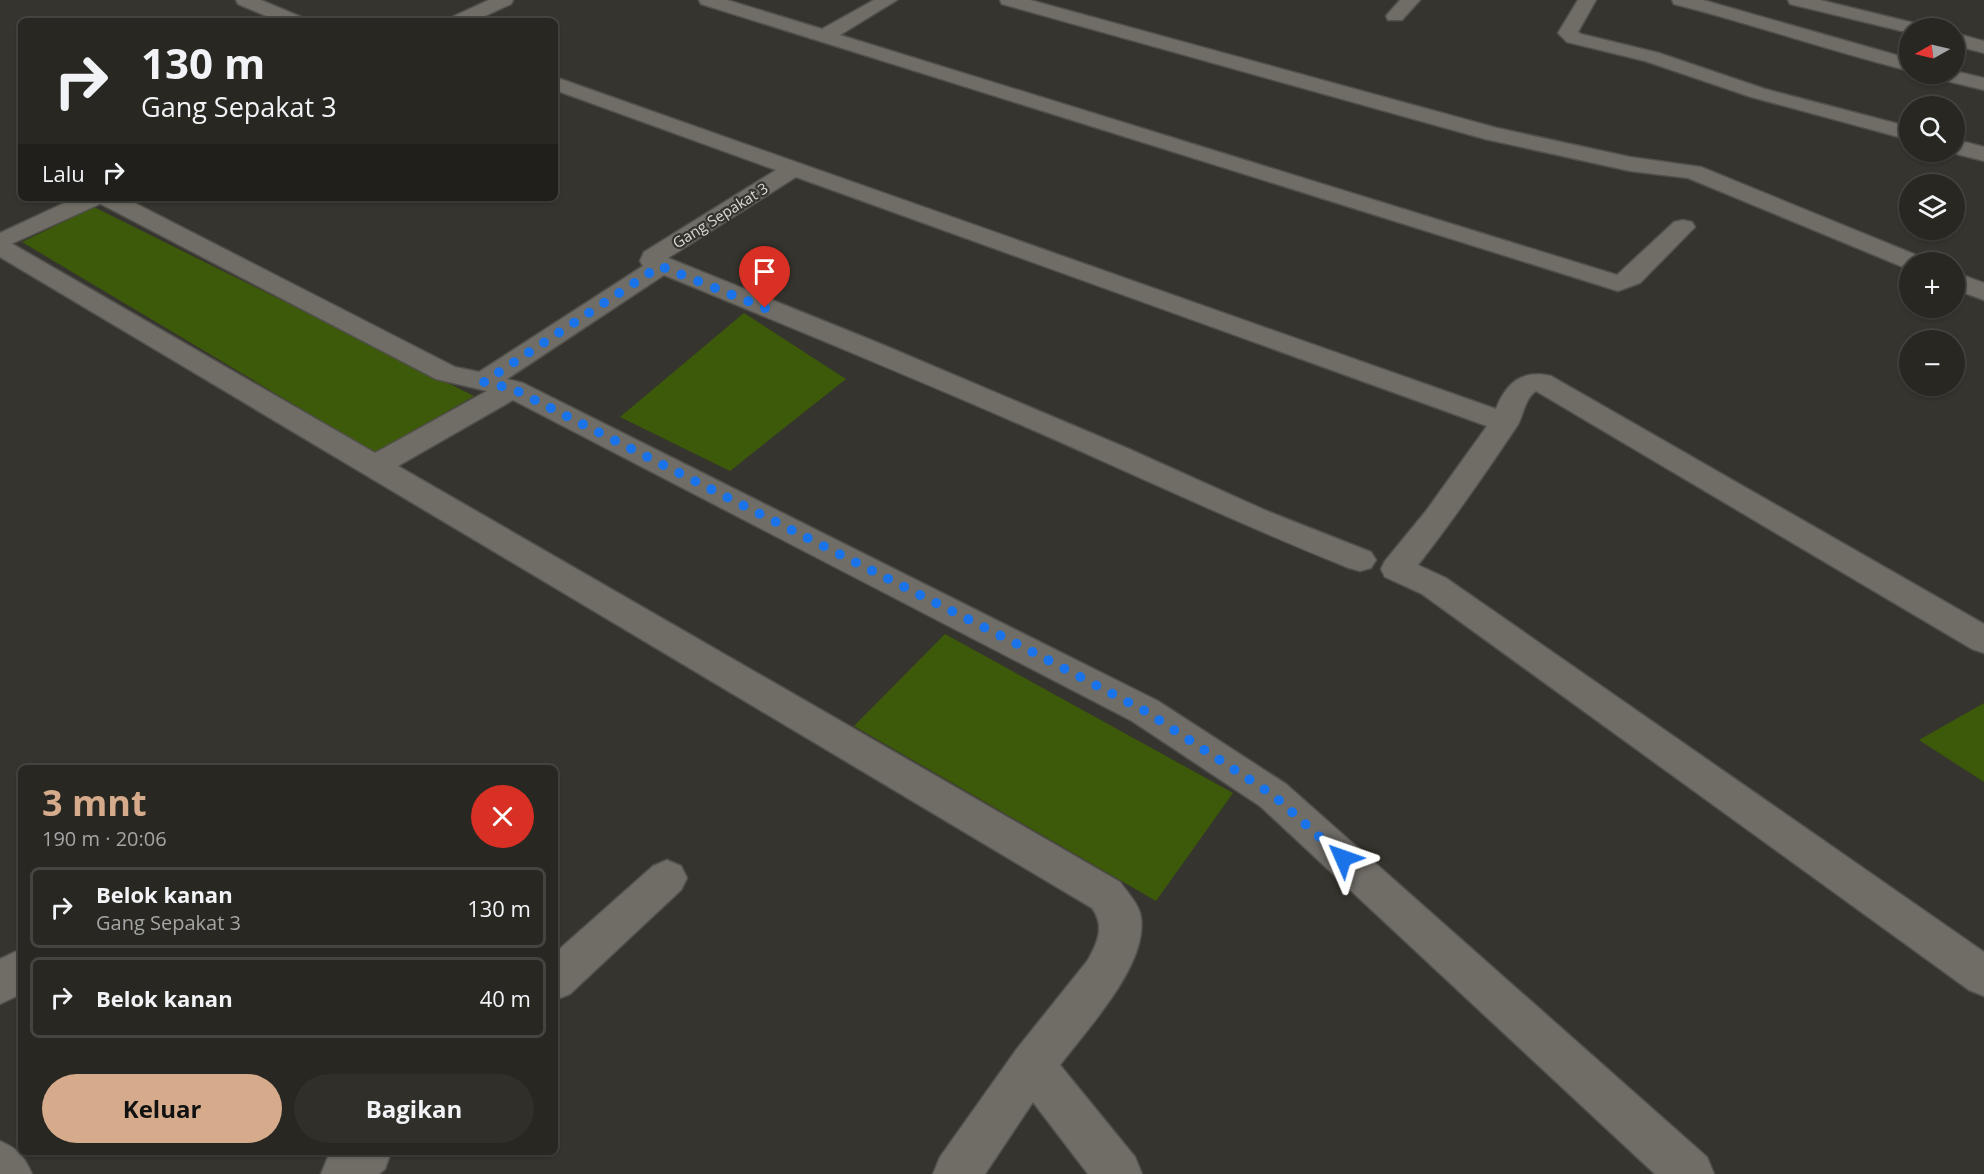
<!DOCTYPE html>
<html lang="id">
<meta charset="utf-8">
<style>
body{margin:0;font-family:"Open Sans",sans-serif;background:#302f2a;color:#f1f3f6;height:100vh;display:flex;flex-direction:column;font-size:22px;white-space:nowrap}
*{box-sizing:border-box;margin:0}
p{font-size:20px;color:#a5a5a5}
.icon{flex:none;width:33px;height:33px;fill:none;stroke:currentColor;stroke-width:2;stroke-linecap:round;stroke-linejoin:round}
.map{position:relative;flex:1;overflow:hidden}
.side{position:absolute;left:18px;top:765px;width:540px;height:390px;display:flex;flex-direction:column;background:#282722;border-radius:9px;box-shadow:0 2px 4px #0004,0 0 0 2px #444440}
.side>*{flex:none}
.banner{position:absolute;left:18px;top:18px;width:540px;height:183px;border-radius:9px;box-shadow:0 2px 4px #0004,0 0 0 2px #444440;background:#282722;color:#f1f3f6;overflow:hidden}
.needle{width:39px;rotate:262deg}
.fabs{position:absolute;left:1899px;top:18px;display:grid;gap:12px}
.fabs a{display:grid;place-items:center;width:66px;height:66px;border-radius:50%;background:#282722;box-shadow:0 2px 4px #0004,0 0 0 2px #444440;font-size:30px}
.pin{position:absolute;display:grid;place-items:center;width:51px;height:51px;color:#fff;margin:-62px -26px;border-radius:50% 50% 50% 0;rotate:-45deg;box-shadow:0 0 6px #0007}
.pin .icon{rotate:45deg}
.me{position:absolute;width:66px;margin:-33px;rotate:313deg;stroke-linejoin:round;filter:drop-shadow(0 0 4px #0008)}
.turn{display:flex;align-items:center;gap:21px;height:126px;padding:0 24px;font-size:27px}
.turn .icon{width:78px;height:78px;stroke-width:2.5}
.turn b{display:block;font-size:42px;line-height:51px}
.then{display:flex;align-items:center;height:57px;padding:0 24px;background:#0003;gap:12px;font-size:22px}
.round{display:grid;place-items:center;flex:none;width:63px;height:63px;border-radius:32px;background:#302f2a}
.summary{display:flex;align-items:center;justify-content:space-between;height:102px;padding:0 24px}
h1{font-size:36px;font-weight:700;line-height:45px;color:#d6ab8b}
.action{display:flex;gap:12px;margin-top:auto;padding:12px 24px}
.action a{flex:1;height:69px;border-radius:36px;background:#d6ab8b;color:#111;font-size:24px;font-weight:700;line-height:69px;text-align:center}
.action a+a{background:#302f2a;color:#f1f3f6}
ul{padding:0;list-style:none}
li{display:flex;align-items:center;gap:18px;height:81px;margin:0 12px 9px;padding:0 12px;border:3px solid #444440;border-radius:9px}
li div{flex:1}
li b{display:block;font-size:22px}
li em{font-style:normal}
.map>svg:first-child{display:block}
</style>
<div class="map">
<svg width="1984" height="1174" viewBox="0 0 1984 1174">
<rect width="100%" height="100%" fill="#36342e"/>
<path fill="#3c5a09" d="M 94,207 L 474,396 L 375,453 L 22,242 Z
M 744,313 L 846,379 L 730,471 L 620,417 Z
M 945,634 L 1233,793 L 1156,901 L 854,726 Z
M 1984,703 L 1984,782 L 1919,740 Z"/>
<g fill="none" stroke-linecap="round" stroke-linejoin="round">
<g stroke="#52504b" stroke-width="3">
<path id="minor" d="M 236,0 L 261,0 L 301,17 L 304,21 L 278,21 L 238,4 Z
M 699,0 L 727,0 L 822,29 L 874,0 L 897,0 L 840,35 L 1617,275 L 1674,222 L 1683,220 L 1692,222 L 1695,227 L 1640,283 L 1618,291 L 701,4 Z
M 1000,0 L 1030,0 L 1497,128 L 1630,157 L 1701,167 L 1921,257 L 1925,262 L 1910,262 L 1910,269 L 1903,267 L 1688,178 L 1630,171 L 1485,139 L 1002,4 Z
M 1400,0 L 1420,0 L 1402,20 L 1388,20 L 1386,16 Z
M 1578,0 L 1596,0 L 1578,32 L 1581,34 L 1659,53 L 1765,89 L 1910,127 L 1910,140 L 1751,97 L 1645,61 L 1567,42 L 1558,33 Z
M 1672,0 L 1703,0 L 1910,59 L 1910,71 C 1830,51 1753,24 1674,4 Z
M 1788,0 L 1820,0 L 1918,24 L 1921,28 L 1910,28 L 1910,33 L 1790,4 Z
M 1954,33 L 1984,41 L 1984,53 L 1954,45 Z
M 1954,71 L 1984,78 L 1984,90 L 1935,78 L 1932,74 L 1954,74 Z
M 555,77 L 1496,409 C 1506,383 1522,369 1551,376 L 1984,624 L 1984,653 L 1972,649 L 1536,391 C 1524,399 1524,415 1517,426 C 1485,474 1453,520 1418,565 L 1446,578 L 1984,952 L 1984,996 L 1969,990 L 1422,594 L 1385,577 L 1381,569 L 1385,561 L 1426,511 L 1487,426 L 796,177 L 668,258 L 881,344 L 1129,449 L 1267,511 L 1371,552 L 1376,560 L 1371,568 L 1360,571 L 1349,568 C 1267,535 1187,499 1107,463 C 961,397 812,336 664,275 L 507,379 L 523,383 L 1158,701 L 1286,784 L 1707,1157 L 1714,1174 L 1655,1174 L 1260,806 L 1132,721 L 513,400 L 398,466 L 1120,882 C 1127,892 1137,902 1140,913 C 1152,961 1087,1029 1060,1065 L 1135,1157 L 1142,1174 L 1088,1174 L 1033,1102 L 985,1174 L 933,1174 L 940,1157 L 1016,1050 L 1088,960 C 1098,942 1105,926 1092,908 L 0,257 L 0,240 L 9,242 L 375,453 L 487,391 L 436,379 L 99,203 L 95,198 L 125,198 L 455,367 L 479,372 L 643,266 L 640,261 L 644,252 L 776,170 L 555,90 Z
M 1954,139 L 1984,147 L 1984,161 L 1949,152 L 1954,152 Z
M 1954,272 L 1984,283 L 1984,300 L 1954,289 Z
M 667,860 L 681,866 L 687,878 L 681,890 L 570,994 L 555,1000 L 555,953 L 653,866 Z
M 21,949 L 21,994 L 0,1004 L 0,959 Z
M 0,1141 C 18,1149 24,1156 32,1174 L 0,1174 Z
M 334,1152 L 391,1152 L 385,1169 L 379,1174 L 321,1174 L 328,1157 Z"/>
</g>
<g stroke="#52504b" stroke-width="3">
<path id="tertiary" d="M 489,0 L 513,0 L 511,4 L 474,21 L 449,21 L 452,17 Z
M 75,198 L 106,198 L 102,203 L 0,249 L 0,233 Z"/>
</g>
<use href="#minor" fill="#706d67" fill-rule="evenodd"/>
<use href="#tertiary" fill="#706d67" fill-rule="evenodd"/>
</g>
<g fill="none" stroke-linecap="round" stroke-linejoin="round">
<path stroke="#1a73e8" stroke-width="10" stroke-dasharray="0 18" d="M 765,308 L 660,266 L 484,382 L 513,389 L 1023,647 L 1145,711 L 1273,795 L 1343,858"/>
</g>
<g text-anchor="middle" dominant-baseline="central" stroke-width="4.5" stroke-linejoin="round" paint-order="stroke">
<g font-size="15" fill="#dad9d5" stroke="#36342e">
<text transform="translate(720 215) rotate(-32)">Gang Sepakat 3</text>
</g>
</g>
</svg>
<div class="fabs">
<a><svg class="needle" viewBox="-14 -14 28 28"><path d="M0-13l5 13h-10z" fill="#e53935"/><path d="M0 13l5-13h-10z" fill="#a5a5a5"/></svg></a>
<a><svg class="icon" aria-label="search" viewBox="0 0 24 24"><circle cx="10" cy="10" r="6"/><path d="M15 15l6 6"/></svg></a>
<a><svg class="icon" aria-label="layers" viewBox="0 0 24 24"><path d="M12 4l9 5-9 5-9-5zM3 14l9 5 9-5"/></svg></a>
<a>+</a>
<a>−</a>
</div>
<div class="pin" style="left:765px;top:308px;background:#d93025"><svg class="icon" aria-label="arrive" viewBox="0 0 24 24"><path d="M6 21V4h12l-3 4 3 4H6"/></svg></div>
<svg class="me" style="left:1343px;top:858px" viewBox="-20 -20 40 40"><path d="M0-17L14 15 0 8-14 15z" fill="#1a73e8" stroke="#fff" stroke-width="4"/></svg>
<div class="banner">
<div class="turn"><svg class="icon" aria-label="right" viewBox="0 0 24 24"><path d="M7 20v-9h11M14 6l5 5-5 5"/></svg><div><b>130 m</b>Gang Sepakat 3</div></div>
<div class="then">Lalu<svg class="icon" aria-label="right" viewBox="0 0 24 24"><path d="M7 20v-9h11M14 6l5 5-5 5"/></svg></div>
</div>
<section class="side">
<div class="summary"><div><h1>3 mnt</h1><p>190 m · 20:06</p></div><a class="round" style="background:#d93025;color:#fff"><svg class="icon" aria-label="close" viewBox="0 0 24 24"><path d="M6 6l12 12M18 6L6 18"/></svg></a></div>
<ul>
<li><svg class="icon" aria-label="right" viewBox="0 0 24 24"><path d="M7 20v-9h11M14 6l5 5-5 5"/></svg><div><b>Belok kanan</b><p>Gang Sepakat 3</p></div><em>130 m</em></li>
<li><svg class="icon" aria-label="right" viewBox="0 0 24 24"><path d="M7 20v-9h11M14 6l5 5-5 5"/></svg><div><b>Belok kanan</b></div><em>40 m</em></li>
</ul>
<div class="action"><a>Keluar</a><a>Bagikan</a></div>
</section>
</div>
